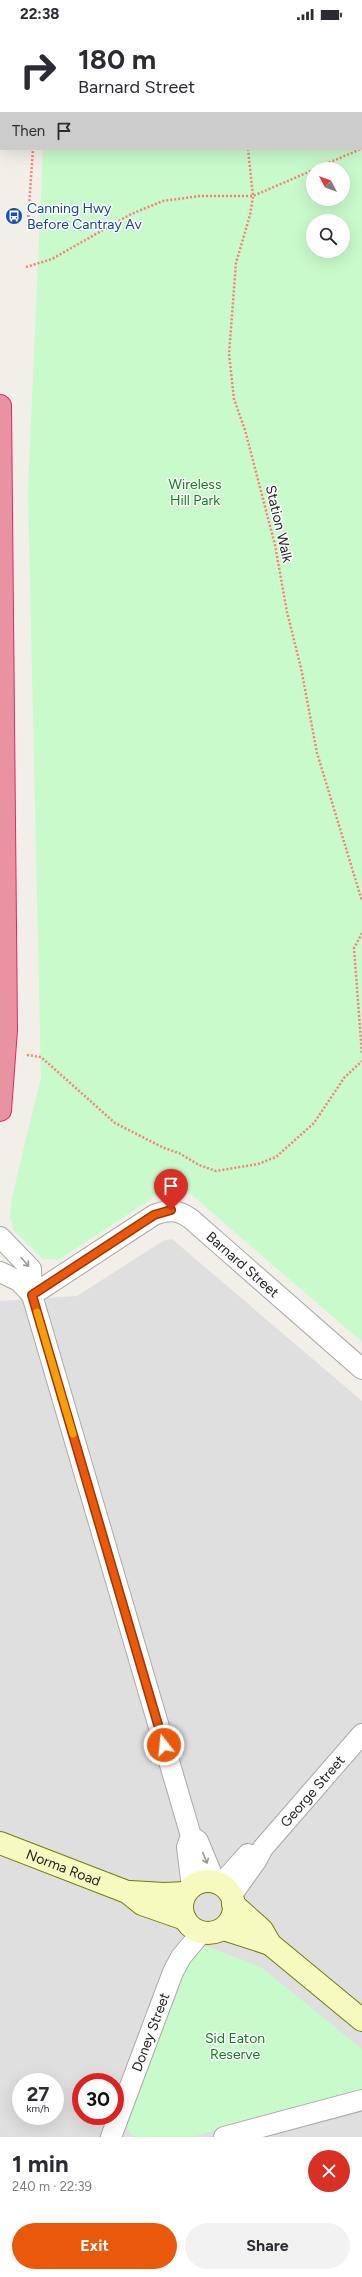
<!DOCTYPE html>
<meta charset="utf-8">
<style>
body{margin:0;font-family:Figtree,sans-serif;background:#f2f2f3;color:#2b2b33;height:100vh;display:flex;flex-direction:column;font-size:15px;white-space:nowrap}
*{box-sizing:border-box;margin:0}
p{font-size:13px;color:#7c7c81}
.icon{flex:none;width:22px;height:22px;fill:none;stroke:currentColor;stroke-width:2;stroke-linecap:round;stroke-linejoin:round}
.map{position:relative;height:2109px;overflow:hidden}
.panel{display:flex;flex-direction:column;background:#fff;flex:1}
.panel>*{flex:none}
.hud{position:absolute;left:0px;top:0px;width:362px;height:122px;box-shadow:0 4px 16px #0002;background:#fff;color:#2b2b33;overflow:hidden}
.needle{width:26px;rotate:311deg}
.tools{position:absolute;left:306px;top:134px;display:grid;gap:8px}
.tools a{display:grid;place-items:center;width:44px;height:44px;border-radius:50%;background:#fff;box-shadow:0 4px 16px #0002;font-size:20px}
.speed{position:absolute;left:12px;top:2045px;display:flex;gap:8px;font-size:20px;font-weight:700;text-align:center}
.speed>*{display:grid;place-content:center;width:52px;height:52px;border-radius:50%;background:#fff;box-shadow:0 4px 16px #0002;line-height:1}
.speed small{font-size:10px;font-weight:400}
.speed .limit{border:6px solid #d22;background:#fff;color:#111}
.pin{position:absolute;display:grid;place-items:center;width:34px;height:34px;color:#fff;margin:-41px -17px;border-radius:50% 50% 50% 0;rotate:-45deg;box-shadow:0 0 4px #0007}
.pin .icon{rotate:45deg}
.me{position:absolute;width:44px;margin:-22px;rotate:344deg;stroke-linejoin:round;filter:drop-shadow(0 0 3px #0008)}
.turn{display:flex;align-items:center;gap:14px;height:84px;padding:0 12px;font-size:18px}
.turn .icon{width:52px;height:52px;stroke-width:2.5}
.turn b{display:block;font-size:28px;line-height:34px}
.then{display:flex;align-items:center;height:38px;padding:0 12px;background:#0003;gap:8px;font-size:15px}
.round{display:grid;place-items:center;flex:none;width:42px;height:42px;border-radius:21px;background:#f2f2f3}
.head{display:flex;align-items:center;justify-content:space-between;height:68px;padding:0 12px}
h1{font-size:24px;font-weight:700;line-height:30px}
.cta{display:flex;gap:8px;margin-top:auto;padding:8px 12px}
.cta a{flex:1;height:46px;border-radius:24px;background:#ea580c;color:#fff;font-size:16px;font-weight:700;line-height:46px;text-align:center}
.cta a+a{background:#f2f2f3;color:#2b2b33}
.status{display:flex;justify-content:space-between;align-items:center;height:28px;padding:0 20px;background:#fff;direction:ltr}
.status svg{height:11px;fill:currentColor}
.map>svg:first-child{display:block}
</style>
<div class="status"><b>22:38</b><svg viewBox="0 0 49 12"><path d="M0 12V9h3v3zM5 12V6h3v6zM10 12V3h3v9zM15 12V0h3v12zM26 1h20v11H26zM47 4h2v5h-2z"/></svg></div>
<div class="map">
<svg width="362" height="2109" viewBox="0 0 362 2109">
<rect width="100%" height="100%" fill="#f2efe9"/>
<path fill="#e0dfdf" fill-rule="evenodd" d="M 208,0 L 362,0 L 362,54 L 361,1 Z
M 172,1211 L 362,1373 L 362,2109 L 0,2109 L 0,1273 L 77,1268 L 163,1213 ZM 21,2054 L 55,2054 L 55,2088 L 21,2088 ZM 81,2054 L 115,2054 L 115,2088 L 81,2088 Z"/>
<path fill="#c8facc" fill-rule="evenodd" d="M 24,0 L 205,0 L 206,1 L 24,1 Z
M 362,54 L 362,1314 L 186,1162 L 171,1158 L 60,1231 L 43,1231 L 14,1203 L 10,1190 L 12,1169 L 41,1049 L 28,462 L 43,121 L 361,121 ZM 313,141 L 343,141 L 343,171 L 313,171 ZM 313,193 L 343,193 L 343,223 L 313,223 Z
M 200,1916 L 261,1939 L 362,2021 L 362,2062 L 192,2109 L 133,2109 L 128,2101 L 127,2094 L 185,1933 Z"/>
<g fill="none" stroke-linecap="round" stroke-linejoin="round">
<g stroke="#a9a9a9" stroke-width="22">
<g id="street">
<path d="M 0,1209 L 31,1241 L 32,1267 L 191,1808 L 187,1819 L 192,1859"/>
<path d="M 0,1244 L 19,1253 L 32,1267"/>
<path id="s1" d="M 32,1267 L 154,1187 C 169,1181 179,1182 191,1191 L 362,1341"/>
<path d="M 191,1808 L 198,1813 L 215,1854"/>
<path d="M 220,1857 L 248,1826"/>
<path id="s2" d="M 231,1868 L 256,1833 L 263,1820 L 362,1706"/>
<path id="s3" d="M 111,2109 L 173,1944 L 181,1929 L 202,1904"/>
<path d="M 224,2109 L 362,2072"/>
</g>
</g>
<g stroke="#707d05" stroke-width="24">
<g id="secondary">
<path id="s4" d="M 0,1815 L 127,1864 L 142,1876 L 185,1891"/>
<circle cx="208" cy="1879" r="26"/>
<path d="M 130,1864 L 164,1866 L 186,1865"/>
<path d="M 233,1876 L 262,1902 L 270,1916 L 362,1992"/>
<path d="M 224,1901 L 270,1916"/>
</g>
</g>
<g stroke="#dc2a67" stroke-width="24">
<path id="highway" d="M 0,378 L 6,1002 L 0,1082"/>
</g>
<path stroke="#fa8072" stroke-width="2.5" stroke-dasharray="2 2" stroke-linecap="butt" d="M 17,0 L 18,1
M 203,0 L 203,1
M 248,121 L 253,168 L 250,187 L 236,235 L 229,326 L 234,371 L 245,402 L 275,517 L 287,584 L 301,640 L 317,725 L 362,873
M 314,141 L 361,121
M 28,193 L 33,121
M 26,239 L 52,231 L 131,186 L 163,173 L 200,168 L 253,168 L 313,142
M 362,905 L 354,920 L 362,1026
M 27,1027 L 41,1029 L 115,1095 L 164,1120 L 179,1125 L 199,1137 L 216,1143 L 258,1136 L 276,1129 L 314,1095 L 344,1050 L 362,1033"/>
<use href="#street" stroke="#fff" stroke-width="20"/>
<use href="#secondary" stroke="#f7fabf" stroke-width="22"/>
<use href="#highway" stroke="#e892a2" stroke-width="22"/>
</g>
<defs><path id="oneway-shaft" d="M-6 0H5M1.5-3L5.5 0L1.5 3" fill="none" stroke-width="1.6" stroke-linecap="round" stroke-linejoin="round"/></defs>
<g stroke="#9c9c9c">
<use href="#oneway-shaft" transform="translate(25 1234) rotate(49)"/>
<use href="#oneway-shaft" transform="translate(205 1830) rotate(68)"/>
</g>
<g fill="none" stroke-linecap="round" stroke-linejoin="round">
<g stroke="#983908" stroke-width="10">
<path id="route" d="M 164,1717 L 32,1267 L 154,1187 L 171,1182"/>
</g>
<use href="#route" stroke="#ea580c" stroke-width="7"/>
<path stroke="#f59e0b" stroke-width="7" d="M 37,1284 L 73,1406"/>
</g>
<defs>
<g id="bus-disc" transform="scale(0.9)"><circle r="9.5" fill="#1a4fb4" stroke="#fff"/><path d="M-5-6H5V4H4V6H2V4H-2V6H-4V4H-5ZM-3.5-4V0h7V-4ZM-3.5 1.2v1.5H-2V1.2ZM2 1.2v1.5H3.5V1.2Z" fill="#fff"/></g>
</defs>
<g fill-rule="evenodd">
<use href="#bus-disc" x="14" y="188"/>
</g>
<g text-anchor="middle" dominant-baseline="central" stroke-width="3" stroke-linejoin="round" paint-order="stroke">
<g font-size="14" fill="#164399" stroke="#fff" text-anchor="start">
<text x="27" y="180">Canning Hwy<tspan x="27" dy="16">Before Cantray Av</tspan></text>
</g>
<g font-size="14" fill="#0c8416" stroke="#fff">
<text x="195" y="456">Wireless<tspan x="195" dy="16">Hill Park</tspan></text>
<text x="235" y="2010">Sid Eaton<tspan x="235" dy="16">Reserve</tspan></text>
</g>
<g font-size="14" fill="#222" stroke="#fff">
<text transform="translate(279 496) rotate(77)">Station Walk</text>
<text stroke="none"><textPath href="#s1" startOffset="254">Barnard Street</textPath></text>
<text stroke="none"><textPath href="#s2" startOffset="133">George Street</textPath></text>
<text stroke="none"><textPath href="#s4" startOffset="68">Norma Road</textPath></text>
<text stroke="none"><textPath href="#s3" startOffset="112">Doney Street</textPath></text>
</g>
</g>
</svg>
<div class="tools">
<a><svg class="needle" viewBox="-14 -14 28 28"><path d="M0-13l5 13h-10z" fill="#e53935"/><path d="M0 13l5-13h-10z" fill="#7c7c81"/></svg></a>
<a><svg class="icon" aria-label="search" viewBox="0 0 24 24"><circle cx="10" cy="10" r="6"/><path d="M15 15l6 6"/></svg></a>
</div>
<div class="speed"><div>27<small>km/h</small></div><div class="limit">30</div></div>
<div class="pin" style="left:171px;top:1182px;background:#d93025"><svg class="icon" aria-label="arrive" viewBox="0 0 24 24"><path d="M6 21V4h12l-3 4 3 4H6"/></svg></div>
<svg class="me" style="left:164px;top:1717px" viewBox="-20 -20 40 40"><circle r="17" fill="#ea580c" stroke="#fff" stroke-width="3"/><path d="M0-11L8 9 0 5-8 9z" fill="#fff"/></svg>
<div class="hud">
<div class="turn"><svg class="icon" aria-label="right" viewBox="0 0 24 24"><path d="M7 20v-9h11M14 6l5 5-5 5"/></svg><div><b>180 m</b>Barnard Street</div></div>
<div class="then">Then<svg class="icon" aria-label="arrive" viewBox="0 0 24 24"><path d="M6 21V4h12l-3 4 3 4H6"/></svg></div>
</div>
</div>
<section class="panel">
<div class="head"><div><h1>1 min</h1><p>240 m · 22:39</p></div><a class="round" style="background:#d93025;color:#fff"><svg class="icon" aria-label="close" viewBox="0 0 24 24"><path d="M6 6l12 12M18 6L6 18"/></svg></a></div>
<div class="cta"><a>Exit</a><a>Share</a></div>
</section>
